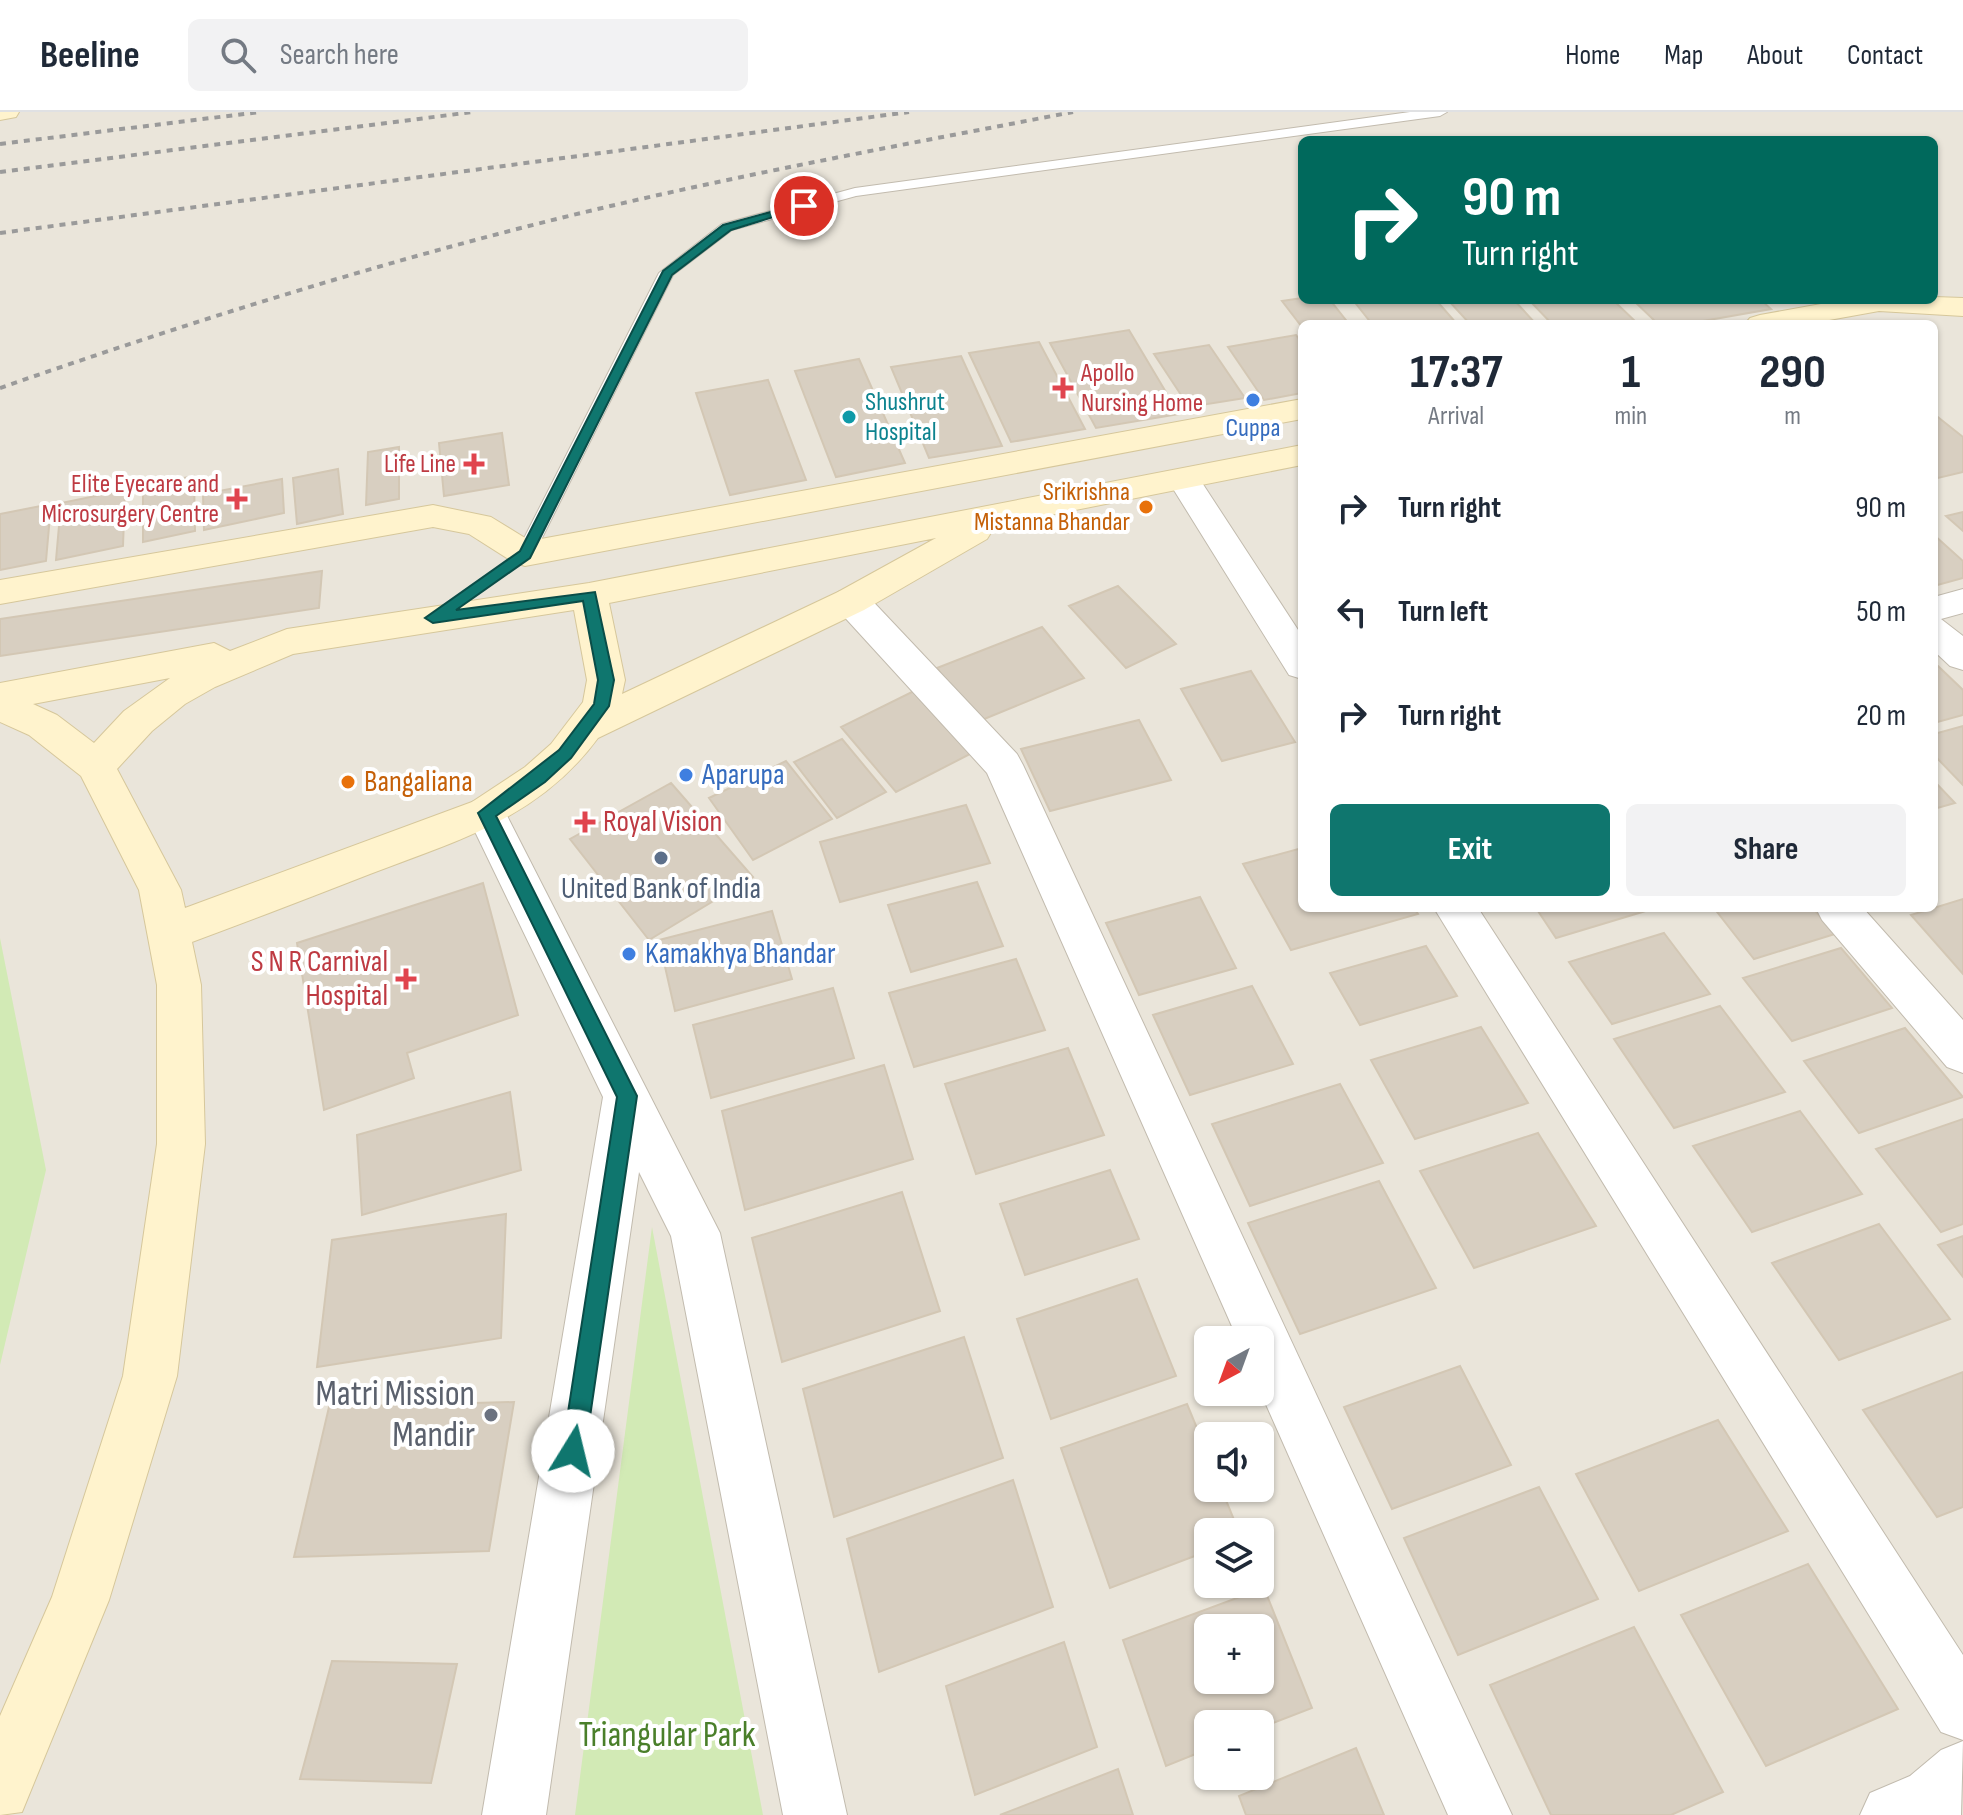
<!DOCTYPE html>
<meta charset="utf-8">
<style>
body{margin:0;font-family:"Sofia Sans Condensed",sans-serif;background:#f2f2f3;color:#1f2937;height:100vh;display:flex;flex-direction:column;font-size:30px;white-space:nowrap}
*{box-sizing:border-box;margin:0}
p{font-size:26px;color:#747a83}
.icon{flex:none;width:44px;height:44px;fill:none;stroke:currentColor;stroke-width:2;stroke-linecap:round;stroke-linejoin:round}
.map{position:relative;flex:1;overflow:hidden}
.panel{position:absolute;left:1298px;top:208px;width:640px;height:592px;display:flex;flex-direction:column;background:#fff;border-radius:12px;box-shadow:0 2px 6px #0004}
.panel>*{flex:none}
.guide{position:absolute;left:1298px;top:24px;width:640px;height:168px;border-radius:12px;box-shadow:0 2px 6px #0004;background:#00695c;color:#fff;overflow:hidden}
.needle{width:52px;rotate:221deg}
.buttons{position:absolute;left:1194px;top:1214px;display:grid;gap:16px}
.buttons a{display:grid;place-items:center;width:80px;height:80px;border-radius:12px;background:#fff;box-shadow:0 2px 6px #0004;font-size:40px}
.pin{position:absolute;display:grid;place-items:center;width:68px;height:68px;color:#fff;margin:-34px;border:4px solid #fff;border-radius:50%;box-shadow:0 2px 8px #0007}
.me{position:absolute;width:88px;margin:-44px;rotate:9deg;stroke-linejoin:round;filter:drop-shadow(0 0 6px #0008)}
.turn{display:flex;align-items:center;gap:28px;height:168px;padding:0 32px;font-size:36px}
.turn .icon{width:104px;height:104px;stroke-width:2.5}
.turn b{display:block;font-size:56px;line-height:68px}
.eta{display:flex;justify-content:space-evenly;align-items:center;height:136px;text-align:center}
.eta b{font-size:48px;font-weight:700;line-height:56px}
.button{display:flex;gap:16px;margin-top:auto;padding:16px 32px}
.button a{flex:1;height:92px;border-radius:12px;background:#0f766e;color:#fff;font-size:32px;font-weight:700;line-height:92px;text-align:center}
.button a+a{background:#f2f2f3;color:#1f2937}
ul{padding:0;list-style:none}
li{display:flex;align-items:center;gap:24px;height:104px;padding:0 32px}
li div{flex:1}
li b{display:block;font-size:30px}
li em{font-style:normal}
header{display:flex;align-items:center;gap:48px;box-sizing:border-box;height:112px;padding:0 40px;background:#fff;border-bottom:2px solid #e0e1e3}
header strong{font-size:38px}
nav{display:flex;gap:44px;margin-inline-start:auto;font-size:28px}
.search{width:560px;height:72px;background:#f2f2f3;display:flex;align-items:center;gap:20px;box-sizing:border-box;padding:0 28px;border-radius:12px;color:#747a83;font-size:30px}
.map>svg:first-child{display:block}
</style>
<header>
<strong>Beeline</strong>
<div class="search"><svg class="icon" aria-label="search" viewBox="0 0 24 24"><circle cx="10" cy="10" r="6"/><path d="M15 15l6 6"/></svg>Search here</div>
<nav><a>Home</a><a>Map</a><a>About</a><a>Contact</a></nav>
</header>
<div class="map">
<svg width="1963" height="1703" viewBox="0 0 1963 1703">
<rect width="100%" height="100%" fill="#f6f3ec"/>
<path fill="#eae5da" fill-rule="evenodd" d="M 0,0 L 1963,0 L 1963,1703 L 0,1703 ZM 1302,28 L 1934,28 L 1934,188 L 1302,188 ZM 1302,212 L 1934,212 L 1934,796 L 1302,796 ZM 1208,1228 L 1260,1228 L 1260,1280 L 1208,1280 ZM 1208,1324 L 1260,1324 L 1260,1376 L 1208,1376 ZM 1208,1420 L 1260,1420 L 1260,1472 L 1208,1472 ZM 1208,1516 L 1260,1516 L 1260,1568 L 1208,1568 ZM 1208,1612 L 1260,1612 L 1260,1664 L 1208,1664 Z"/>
<path fill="#d2eab5" d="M 0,826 L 46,1058 L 0,1253 Z
M 652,1115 L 763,1703 L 575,1703 Z"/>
<path fill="#d8cfc1" stroke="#d3c7b4" stroke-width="2" fill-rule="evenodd" d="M 1302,186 L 1330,188 L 1349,212 L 1302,212 L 1302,215 L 1282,189 Z
M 1353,188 L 1436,188 L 1457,212 L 1372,212 Z
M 1448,188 L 1514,188 L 1536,212 L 1470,212 Z
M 1529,188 L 1613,188 L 1638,212 L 1552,212 Z
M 1633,188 L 1761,188 L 1771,197 L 1686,212 L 1658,212 Z
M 1129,218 L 1179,302 L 1096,316 L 1050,231 Z
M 1296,223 L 1302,231 L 1302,281 L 1264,288 L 1228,235 Z
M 1039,230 L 1085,317 L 1011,330 L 969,241 Z
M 1209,233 L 1245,286 L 1189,295 L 1154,242 Z
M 961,244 L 1002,334 L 929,346 L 891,255 Z
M 859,247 L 905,351 L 836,365 L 795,259 Z
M 768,268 L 806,368 L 730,383 L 696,281 Z
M 1934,302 L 1963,325 L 1963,360 L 1938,366 L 1934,362 Z
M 502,321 L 509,373 L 444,384 L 439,331 Z
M 399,335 L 399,387 L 366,393 L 368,340 Z
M 338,357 L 343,402 L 297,412 L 293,366 Z
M 194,364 L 195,419 L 143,430 L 143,374 Z
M 282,367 L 284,401 L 204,418 L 203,382 Z
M 125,378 L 123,434 L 56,448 L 61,391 Z
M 51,392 L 46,449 L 0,458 L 0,402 Z
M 1963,400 L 1963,419 L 1946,404 Z
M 1934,423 L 1963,449 L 1963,466 L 1934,474 Z
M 322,459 L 319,496 L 0,544 L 0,507 Z
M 1118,474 L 1176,532 L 1126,556 L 1069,494 Z
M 1042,515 L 1084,566 L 977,610 L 937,556 Z
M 1938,554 L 1963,578 L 1963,603 L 1934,611 L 1934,555 Z
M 1251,559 L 1295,630 L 1222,649 L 1181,577 Z
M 918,577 L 974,640 L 896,680 L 841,615 Z
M 1139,608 L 1171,668 L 1050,699 L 1021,637 Z
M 1963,614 L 1963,673 L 1934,643 L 1934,622 Z
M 842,627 L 886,680 L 837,706 L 794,650 Z
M 786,649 L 832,707 L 753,748 L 709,686 Z
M 1934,669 L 1955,691 L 1934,697 Z
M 671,671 L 753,765 L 649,828 L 570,727 Z
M 966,693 L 990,751 L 840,790 L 820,730 Z
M 1302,736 L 1302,796 L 1414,796 L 1418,802 L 1291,838 L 1243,752 Z
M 977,770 L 1003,834 L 911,860 L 888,793 Z
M 483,771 L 518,903 L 407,941 L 414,966 L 324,998 L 297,831 Z
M 1200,785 L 1236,856 L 1139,883 L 1106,811 Z
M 1963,787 L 1963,862 L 1911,803 Z
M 1536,796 L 1647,796 L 1649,798 L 1556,826 Z
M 1714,796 L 1813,796 L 1835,822 L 1754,847 Z
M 772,799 L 792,867 L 675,899 L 659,828 Z
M 1664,821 L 1710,882 L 1612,912 L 1569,850 Z
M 1426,834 L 1457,884 L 1360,913 L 1330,861 Z
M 1841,836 L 1892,896 L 1792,929 L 1743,866 Z
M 1016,847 L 1045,918 L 914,955 L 889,881 Z
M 1252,874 L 1293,952 L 1190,983 L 1153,903 Z
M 833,876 L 854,946 L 711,986 L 693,913 Z
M 1720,894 L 1785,980 L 1674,1016 L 1614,927 Z
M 1481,915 L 1528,991 L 1415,1027 L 1371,948 Z
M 1905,916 L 1963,985 L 1859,1021 L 1804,949 Z
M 1068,936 L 1104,1023 L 976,1062 L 945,972 Z
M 884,953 L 913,1047 L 745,1098 L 722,999 Z
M 1340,972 L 1383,1051 L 1250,1094 L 1212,1012 Z
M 510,980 L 521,1058 L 362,1103 L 357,1023 Z
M 1800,999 L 1862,1082 L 1752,1120 L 1693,1034 Z
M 1963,1007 L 1963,1112 L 1941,1120 L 1876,1037 Z
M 1538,1021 L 1596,1114 L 1474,1156 L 1420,1059 Z
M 1110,1058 L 1139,1127 L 1025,1163 L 1000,1092 Z
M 1379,1069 L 1436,1176 L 1300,1222 L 1248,1111 Z
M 902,1080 L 940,1199 L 782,1250 L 752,1126 Z
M 506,1102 L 501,1226 L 317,1255 L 332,1128 Z
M 1879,1112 L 1950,1207 L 1839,1248 L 1772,1151 Z
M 1963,1124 L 1963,1165 L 1938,1133 Z
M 1137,1167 L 1176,1264 L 1051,1307 L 1017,1207 Z
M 964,1225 L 1003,1346 L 834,1405 L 803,1277 Z
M 1460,1254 L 1511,1353 L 1392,1397 L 1344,1295 Z
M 1963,1260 L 1963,1395 L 1937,1405 L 1863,1298 Z
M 514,1290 L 489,1439 L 294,1445 L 329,1295 Z
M 1187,1292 L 1208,1343 L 1208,1376 L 1221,1376 L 1239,1420 L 1208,1420 L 1208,1439 L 1110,1476 L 1061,1336 Z
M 1718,1308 L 1788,1419 L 1639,1479 L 1576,1362 Z
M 1013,1368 L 1053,1495 L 879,1560 L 847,1427 Z
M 1539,1375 L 1598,1487 L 1458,1543 L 1404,1426 Z
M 1808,1452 L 1898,1597 L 1766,1654 L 1681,1503 Z
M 1264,1476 L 1312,1596 L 1260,1616 L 1260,1612 L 1208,1612 L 1208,1637 L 1166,1654 L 1123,1528 ZM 1208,1516 L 1260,1516 L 1260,1568 L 1208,1568 Z
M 1634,1515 L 1723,1680 L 1671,1703 L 1551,1703 L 1490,1573 Z
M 1064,1530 L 1097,1635 L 975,1683 L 946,1574 Z
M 332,1549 L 457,1552 L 431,1671 L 300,1667 Z
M 1356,1636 L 1384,1703 L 1246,1703 L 1239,1684 Z
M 1118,1657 L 1133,1703 L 1000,1703 Z"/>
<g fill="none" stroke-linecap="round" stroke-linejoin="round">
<g stroke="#c2bbae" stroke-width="2">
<path id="lane" d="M 1410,0 L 1447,0 L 1440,4 L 856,84 L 732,118 L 673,163 L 534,442 L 525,448 L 516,442 L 659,161 L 722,112 L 855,76 Z"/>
</g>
<g stroke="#c2bbae" stroke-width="2">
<path id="street" d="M 1183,357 L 1195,360 L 1302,524 L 1302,567 L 1289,563 L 1167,367 L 1171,360 Z
M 851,477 L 864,480 L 1017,642 L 1023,653 L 1512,1703 L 1448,1703 L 1260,1279 L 1260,1228 L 1238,1228 L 987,661 L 838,498 L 833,489 L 838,480 Z
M 1963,477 L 1963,501 L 1941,507 L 1963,524 L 1963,558 L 1950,554 L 1934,539 L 1934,485 Z
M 486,685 L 500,690 L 720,1121 L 847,1703 L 783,1703 L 671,1124 L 639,1060 L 546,1703 L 482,1703 L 603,985 L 466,701 L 472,690 Z
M 1434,796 L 1478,796 L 1963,1543 L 1963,1628 L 1941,1620 Z
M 1816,796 L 1863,796 L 1963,908 L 1963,961 L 1947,955 L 1822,808 Z
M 1963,1629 L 1961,1703 L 1860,1703 L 1870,1681 L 1910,1664 L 1941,1638 Z"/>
</g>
<g stroke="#d6c79b" stroke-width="2">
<path id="secondary" d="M 0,0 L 19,0 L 16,5 L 0,8 Z
M 1934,185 L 1963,186 L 1963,204 L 1879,199 L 1807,212 L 1745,212 L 1750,206 L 1760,203 L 1843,188 L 1934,188 Z
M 1302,287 L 1302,307 L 525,454 L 513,450 L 469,422 L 433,415 L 0,492 L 0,468 L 433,393 L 491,405 L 530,429 Z
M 1302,333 L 1302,353 L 990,415 L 992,419 L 987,427 L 864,498 L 598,626 C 539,706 459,728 370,762 C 311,785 252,808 192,830 L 201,873 L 205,1032 L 177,1264 L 109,1488 L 22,1700 L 0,1703 L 0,1604 L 52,1485 L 123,1264 L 157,1032 L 157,873 L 139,778 L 81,664 L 29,623 L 0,610 L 0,571 L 214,531 L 230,539 L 287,517 L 589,471 ZM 936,426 L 838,480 L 622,582 L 625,568 L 609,491 ZM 574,498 L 587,568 L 583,590 L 551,632 L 525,655 L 472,690 L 185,796 L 181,778 L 117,657 L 152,619 L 185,592 L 215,575 L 293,542 ZM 170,566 L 124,599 L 94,631 L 57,603 L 33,592 Z"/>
</g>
<use href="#lane" fill="#fff" fill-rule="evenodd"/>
<use href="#street" fill="#fff" fill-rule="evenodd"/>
<use href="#secondary" fill="#fff3cd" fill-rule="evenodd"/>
<path stroke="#9a9a9a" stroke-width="4" stroke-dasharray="6 6" stroke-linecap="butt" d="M 0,32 L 260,0
M 0,60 L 473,0
M 0,121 L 909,0
M 0,276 C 164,219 330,166 498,122 C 687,72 881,37 1073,0"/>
</g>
<path fill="#0f766e" stroke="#0a4d48" stroke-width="2" d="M 800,92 L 809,94 L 731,118 L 672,163 L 530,446 L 456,498 L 595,480 L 614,568 L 609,594 L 571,646 L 545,670 L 496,704 L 637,984 L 585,1339 L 581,1347 L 573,1350 L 565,1347 L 562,1339 L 617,985 L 478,701 L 559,638 L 594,592 L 598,568 L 583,489 L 433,511 L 425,506 L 520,439 L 663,159 L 723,113 Z"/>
<g fill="#e0444e" stroke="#fff" stroke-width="3">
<path d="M1059 264h8v8h8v8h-8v8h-8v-8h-8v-8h8z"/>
<path d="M470 340h8v8h8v8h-8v8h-8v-8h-8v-8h8z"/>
<path d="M233 375h8v8h8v8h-8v8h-8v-8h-8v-8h8z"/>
<path d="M581 698h8v8h8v8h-8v8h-8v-8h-8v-8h8z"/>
<path d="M402 855h8v8h8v8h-8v8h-8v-8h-8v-8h8z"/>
</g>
<g fill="#3f7fe0" stroke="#fff" stroke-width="3">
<circle cx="1253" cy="288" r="8"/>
<circle cx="686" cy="663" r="8"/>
<circle cx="629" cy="842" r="8"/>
</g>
<circle fill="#0f9aa8" stroke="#fff" stroke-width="3" cx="849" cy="305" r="8"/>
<g fill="#e8710a" stroke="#fff" stroke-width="3">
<circle cx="1146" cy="395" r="8"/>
<circle cx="348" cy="670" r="8"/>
</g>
<circle fill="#5c6f8a" stroke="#fff" stroke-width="3" cx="661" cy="746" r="8"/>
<circle fill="#6b7280" stroke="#fff" stroke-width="3" cx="491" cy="1303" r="8"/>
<g text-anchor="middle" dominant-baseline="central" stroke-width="8" stroke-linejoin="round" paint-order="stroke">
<g font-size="26" fill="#be3a42" stroke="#fff" text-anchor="end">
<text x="1081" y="261" text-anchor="start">Apollo<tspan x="1081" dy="30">Nursing Home</tspan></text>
<text x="456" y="352">Life Line</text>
<text x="219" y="372">Elite Eyecare and<tspan x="219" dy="30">Microsurgery Centre</tspan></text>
</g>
<g font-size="26" fill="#0d838f" stroke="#fff" text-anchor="start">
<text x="865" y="290">Shushrut<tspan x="865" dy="30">Hospital</tspan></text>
</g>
<g font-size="26" fill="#366cbe" stroke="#fff">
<text x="1253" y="316">Cuppa</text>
</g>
<g font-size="26" fill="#c56008" stroke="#fff" text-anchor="end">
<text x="1130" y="380">Srikrishna<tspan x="1130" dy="30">Mistanna Bhandar</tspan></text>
</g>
<g font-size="30" fill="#366cbe" stroke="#fff" text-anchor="start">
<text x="702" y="663">Aparupa</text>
<text x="645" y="842">Kamakhya Bhandar</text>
</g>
<g font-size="30" fill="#c56008" stroke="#fff" text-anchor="start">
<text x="364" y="670">Bangaliana</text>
</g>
<g font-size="30" fill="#be3a42" stroke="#fff" text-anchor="start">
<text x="603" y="710">Royal Vision</text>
<text x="388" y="850" text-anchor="end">S N R Carnival<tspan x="388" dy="34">Hospital</tspan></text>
</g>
<g font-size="30" fill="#4e5e75" stroke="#fff">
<text x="661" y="777">United Bank of India</text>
</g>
<g font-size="36" fill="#5b616d" stroke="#fff" text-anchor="end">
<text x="475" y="1282">Matri Mission<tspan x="475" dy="41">Mandir</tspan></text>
</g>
<g font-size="36" fill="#4a7f2a" stroke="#fff">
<text x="667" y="1623">Triangular Park</text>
</g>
</g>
</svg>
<div class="buttons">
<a><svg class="needle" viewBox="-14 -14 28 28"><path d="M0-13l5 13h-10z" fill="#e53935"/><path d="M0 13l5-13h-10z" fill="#747a83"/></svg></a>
<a><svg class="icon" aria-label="sound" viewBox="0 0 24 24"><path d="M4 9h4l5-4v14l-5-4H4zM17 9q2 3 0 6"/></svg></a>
<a><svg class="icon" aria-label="layers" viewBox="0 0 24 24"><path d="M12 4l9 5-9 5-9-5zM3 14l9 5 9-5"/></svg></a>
<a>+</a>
<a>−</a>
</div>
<div class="pin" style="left:804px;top:94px;background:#d93025"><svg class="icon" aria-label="arrive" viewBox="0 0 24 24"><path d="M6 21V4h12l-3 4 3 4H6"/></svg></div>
<svg class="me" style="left:573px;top:1339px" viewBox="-20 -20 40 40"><circle r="19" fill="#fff"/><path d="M0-13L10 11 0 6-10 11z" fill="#0f766e"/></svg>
<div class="guide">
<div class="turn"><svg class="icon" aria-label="right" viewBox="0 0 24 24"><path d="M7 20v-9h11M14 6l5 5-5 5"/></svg><div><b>90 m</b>Turn right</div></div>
</div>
<section class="panel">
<div class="eta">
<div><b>17:37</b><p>Arrival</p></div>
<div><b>1</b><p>min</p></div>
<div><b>290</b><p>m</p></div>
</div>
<ul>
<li><svg class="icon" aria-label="right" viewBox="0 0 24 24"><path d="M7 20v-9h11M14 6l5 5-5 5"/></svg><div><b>Turn right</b></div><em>90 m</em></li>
<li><svg class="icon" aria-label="left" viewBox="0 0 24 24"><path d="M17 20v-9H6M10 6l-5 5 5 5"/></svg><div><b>Turn left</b></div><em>50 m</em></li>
<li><svg class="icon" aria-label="right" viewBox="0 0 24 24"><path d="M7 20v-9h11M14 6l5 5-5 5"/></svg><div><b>Turn right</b></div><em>20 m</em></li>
</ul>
<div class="button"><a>Exit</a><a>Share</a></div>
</section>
</div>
